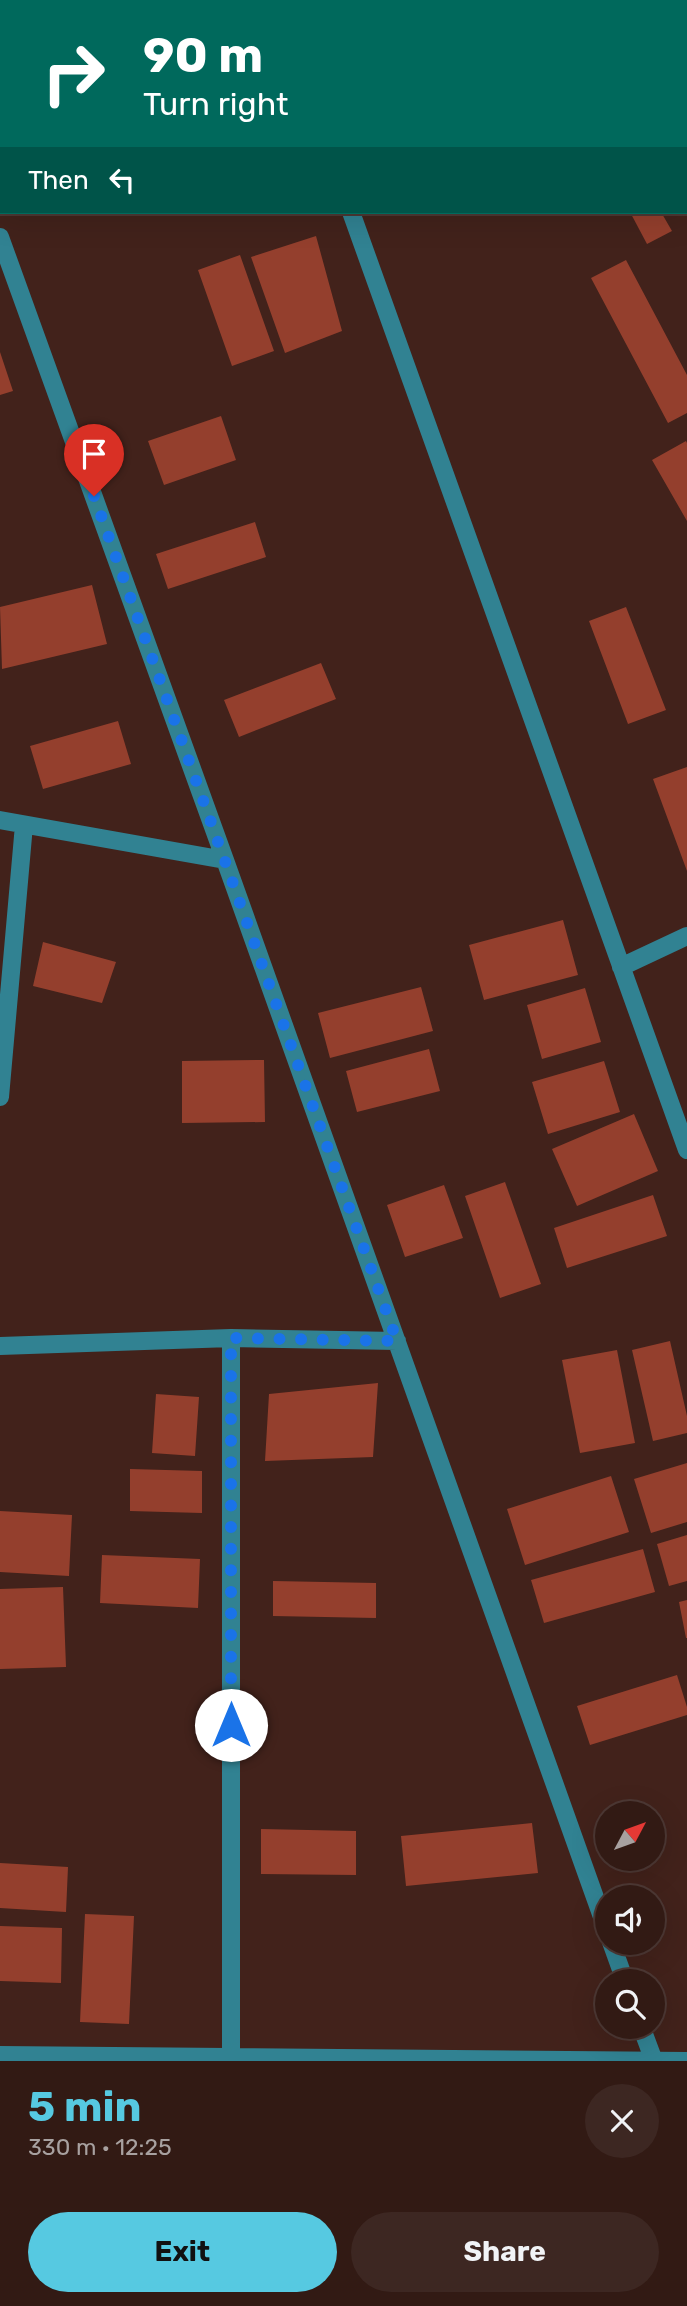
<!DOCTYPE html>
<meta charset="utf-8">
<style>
body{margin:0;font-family:Rubik,sans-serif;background:#3d2722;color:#f1f3f6;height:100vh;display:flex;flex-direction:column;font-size:26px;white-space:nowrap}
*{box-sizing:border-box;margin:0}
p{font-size:23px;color:#a8a1a0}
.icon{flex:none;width:38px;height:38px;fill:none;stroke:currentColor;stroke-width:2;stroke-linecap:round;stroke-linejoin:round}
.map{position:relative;height:2061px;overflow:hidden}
.panel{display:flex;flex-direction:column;background:#321a14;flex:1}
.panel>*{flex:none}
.hud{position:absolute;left:0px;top:0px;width:688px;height:214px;box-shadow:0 7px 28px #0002,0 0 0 2px #4d3834;background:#00695c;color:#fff;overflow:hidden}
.needle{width:46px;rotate:49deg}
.fabs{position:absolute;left:595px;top:1801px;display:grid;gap:14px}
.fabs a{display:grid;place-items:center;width:70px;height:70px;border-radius:50%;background:#321a14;box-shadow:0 7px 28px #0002,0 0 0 2px #4d3834;font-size:35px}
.pin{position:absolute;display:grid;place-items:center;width:60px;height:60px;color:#fff;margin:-72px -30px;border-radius:50% 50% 50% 0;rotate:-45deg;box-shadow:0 0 7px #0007}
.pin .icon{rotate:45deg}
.me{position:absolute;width:77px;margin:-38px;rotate:0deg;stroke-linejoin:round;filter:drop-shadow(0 0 5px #0008)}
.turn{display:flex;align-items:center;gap:24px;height:147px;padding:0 28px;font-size:32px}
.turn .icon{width:91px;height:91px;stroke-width:2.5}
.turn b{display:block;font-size:49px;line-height:60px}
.then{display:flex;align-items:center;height:66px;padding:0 28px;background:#0003;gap:14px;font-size:26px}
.round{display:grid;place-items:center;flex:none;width:74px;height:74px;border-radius:37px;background:#3d2722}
.head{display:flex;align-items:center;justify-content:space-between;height:119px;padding:0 28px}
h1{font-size:42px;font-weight:700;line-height:52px;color:#56c9e1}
.cta{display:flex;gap:14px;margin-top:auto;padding:14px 28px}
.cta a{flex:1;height:80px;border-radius:42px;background:#56c9e1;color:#111;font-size:28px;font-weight:700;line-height:80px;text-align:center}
.cta a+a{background:#3d2722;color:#f1f3f6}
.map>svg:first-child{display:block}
</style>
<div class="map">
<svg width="687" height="2061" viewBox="0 0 687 2061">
<rect width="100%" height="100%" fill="#42221b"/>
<path fill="#943f2d" d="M 630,212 L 661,212 L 672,231 L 647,244 Z
M 316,236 L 342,331 L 285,353 L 251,257 Z
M 240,255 L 274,351 L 232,366 L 198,270 Z
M 626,260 L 687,375 L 687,413 L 668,423 L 591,278 Z
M 0,352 L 13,391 L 0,395 Z
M 221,416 L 236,460 L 164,485 L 148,441 Z
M 686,441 L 687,443 L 687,521 L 652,460 Z
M 255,522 L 266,557 L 168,589 L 156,554 Z
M 92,585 L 107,644 L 2,669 L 0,607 Z
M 626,607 L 666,710 L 628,724 L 589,621 Z
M 321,663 L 336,699 L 239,737 L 224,700 Z
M 118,721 L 131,764 L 43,789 L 30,746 Z
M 687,767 L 687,871 L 653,779 Z
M 563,920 L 578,975 L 484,1000 L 469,945 Z
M 43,942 L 116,962 L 102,1003 L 33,986 Z
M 421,987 L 433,1031 L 330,1058 L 318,1013 Z
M 585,988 L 601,1042 L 542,1059 L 527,1005 Z
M 429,1049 L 440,1091 L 357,1112 L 346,1071 Z
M 264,1060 L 265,1122 L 182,1123 L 182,1061 Z
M 604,1061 L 620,1112 L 548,1134 L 532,1082 Z
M 634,1114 L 658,1171 L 577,1206 L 552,1149 Z
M 505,1182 L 541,1284 L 500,1298 L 465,1196 Z
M 444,1185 L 463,1238 L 405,1257 L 387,1205 Z
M 653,1195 L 667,1236 L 567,1268 L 554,1228 Z
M 670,1341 L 687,1416 L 687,1433 L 653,1441 L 632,1350 Z
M 617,1350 L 635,1443 L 580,1453 L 562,1360 Z
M 378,1383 L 373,1457 L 265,1461 L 269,1394 Z
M 156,1394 L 199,1397 L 195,1456 L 152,1453 Z
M 687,1463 L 687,1522 L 651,1533 L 634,1479 Z
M 130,1469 L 202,1471 L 202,1513 L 130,1511 Z
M 611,1476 L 629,1532 L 525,1565 L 507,1509 Z
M 0,1511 L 72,1515 L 69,1576 L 0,1572 Z
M 687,1535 L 687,1581 L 669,1586 L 657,1544 Z
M 643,1549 L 655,1592 L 544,1623 L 531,1580 Z
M 102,1555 L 200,1559 L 198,1608 L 100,1603 Z
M 273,1581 L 376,1583 L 376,1618 L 273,1616 Z
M 63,1587 L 66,1667 L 0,1669 L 0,1589 Z
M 687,1600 L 687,1638 L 686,1638 L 679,1602 Z
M 677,1675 L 687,1707 L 687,1715 L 590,1745 L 577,1706 Z
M 532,1823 L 538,1873 L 406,1886 L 401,1836 Z
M 261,1829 L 356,1831 L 356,1875 L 261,1874 Z
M 0,1863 L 68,1867 L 66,1912 L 0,1908 Z
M 85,1914 L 134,1916 L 129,2024 L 80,2022 Z
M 0,1926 L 62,1928 L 61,1983 L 0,1981 Z"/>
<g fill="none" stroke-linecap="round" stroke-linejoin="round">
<path stroke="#318292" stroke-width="18" d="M 275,0 L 276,2
M 351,212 L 687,1150
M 0,237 L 225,860 L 607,1931
M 0,820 L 225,860
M 621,967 L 687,936
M 0,1097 L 24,825
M 231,1338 L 231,2057
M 0,1346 L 231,1338 L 397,1341
M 611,1942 L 625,1981
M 641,2026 L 654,2061
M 0,2055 L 687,2061"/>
</g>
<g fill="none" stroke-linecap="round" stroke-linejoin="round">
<path stroke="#1a73e8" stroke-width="12" stroke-dasharray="0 21.6" d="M 94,496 L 397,1341 L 231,1338 L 231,1725"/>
</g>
</svg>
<div class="fabs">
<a><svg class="needle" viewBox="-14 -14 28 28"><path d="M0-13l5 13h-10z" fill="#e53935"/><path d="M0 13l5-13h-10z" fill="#a8a1a0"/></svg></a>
<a><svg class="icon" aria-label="sound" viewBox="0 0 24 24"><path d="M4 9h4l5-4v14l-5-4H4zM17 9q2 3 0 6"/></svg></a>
<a><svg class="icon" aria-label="search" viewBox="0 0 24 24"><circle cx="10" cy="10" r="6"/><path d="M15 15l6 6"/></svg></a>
</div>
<div class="pin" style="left:94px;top:496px;background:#d93025"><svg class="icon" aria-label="arrive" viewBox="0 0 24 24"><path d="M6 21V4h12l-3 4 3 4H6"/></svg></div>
<svg class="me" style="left:231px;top:1725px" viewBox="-20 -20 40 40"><circle r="19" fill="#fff"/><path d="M0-13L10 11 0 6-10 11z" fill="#1a73e8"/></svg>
<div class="hud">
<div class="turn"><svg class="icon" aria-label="right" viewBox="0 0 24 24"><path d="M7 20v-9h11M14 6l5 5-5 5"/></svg><div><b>90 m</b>Turn right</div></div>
<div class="then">Then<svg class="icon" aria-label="left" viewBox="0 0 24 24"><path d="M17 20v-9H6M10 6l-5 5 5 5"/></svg></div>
</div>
</div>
<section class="panel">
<div class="head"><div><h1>5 min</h1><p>330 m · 12:25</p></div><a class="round"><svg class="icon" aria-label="close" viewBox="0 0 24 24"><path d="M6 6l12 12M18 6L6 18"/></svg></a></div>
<div class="cta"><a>Exit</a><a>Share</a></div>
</section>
